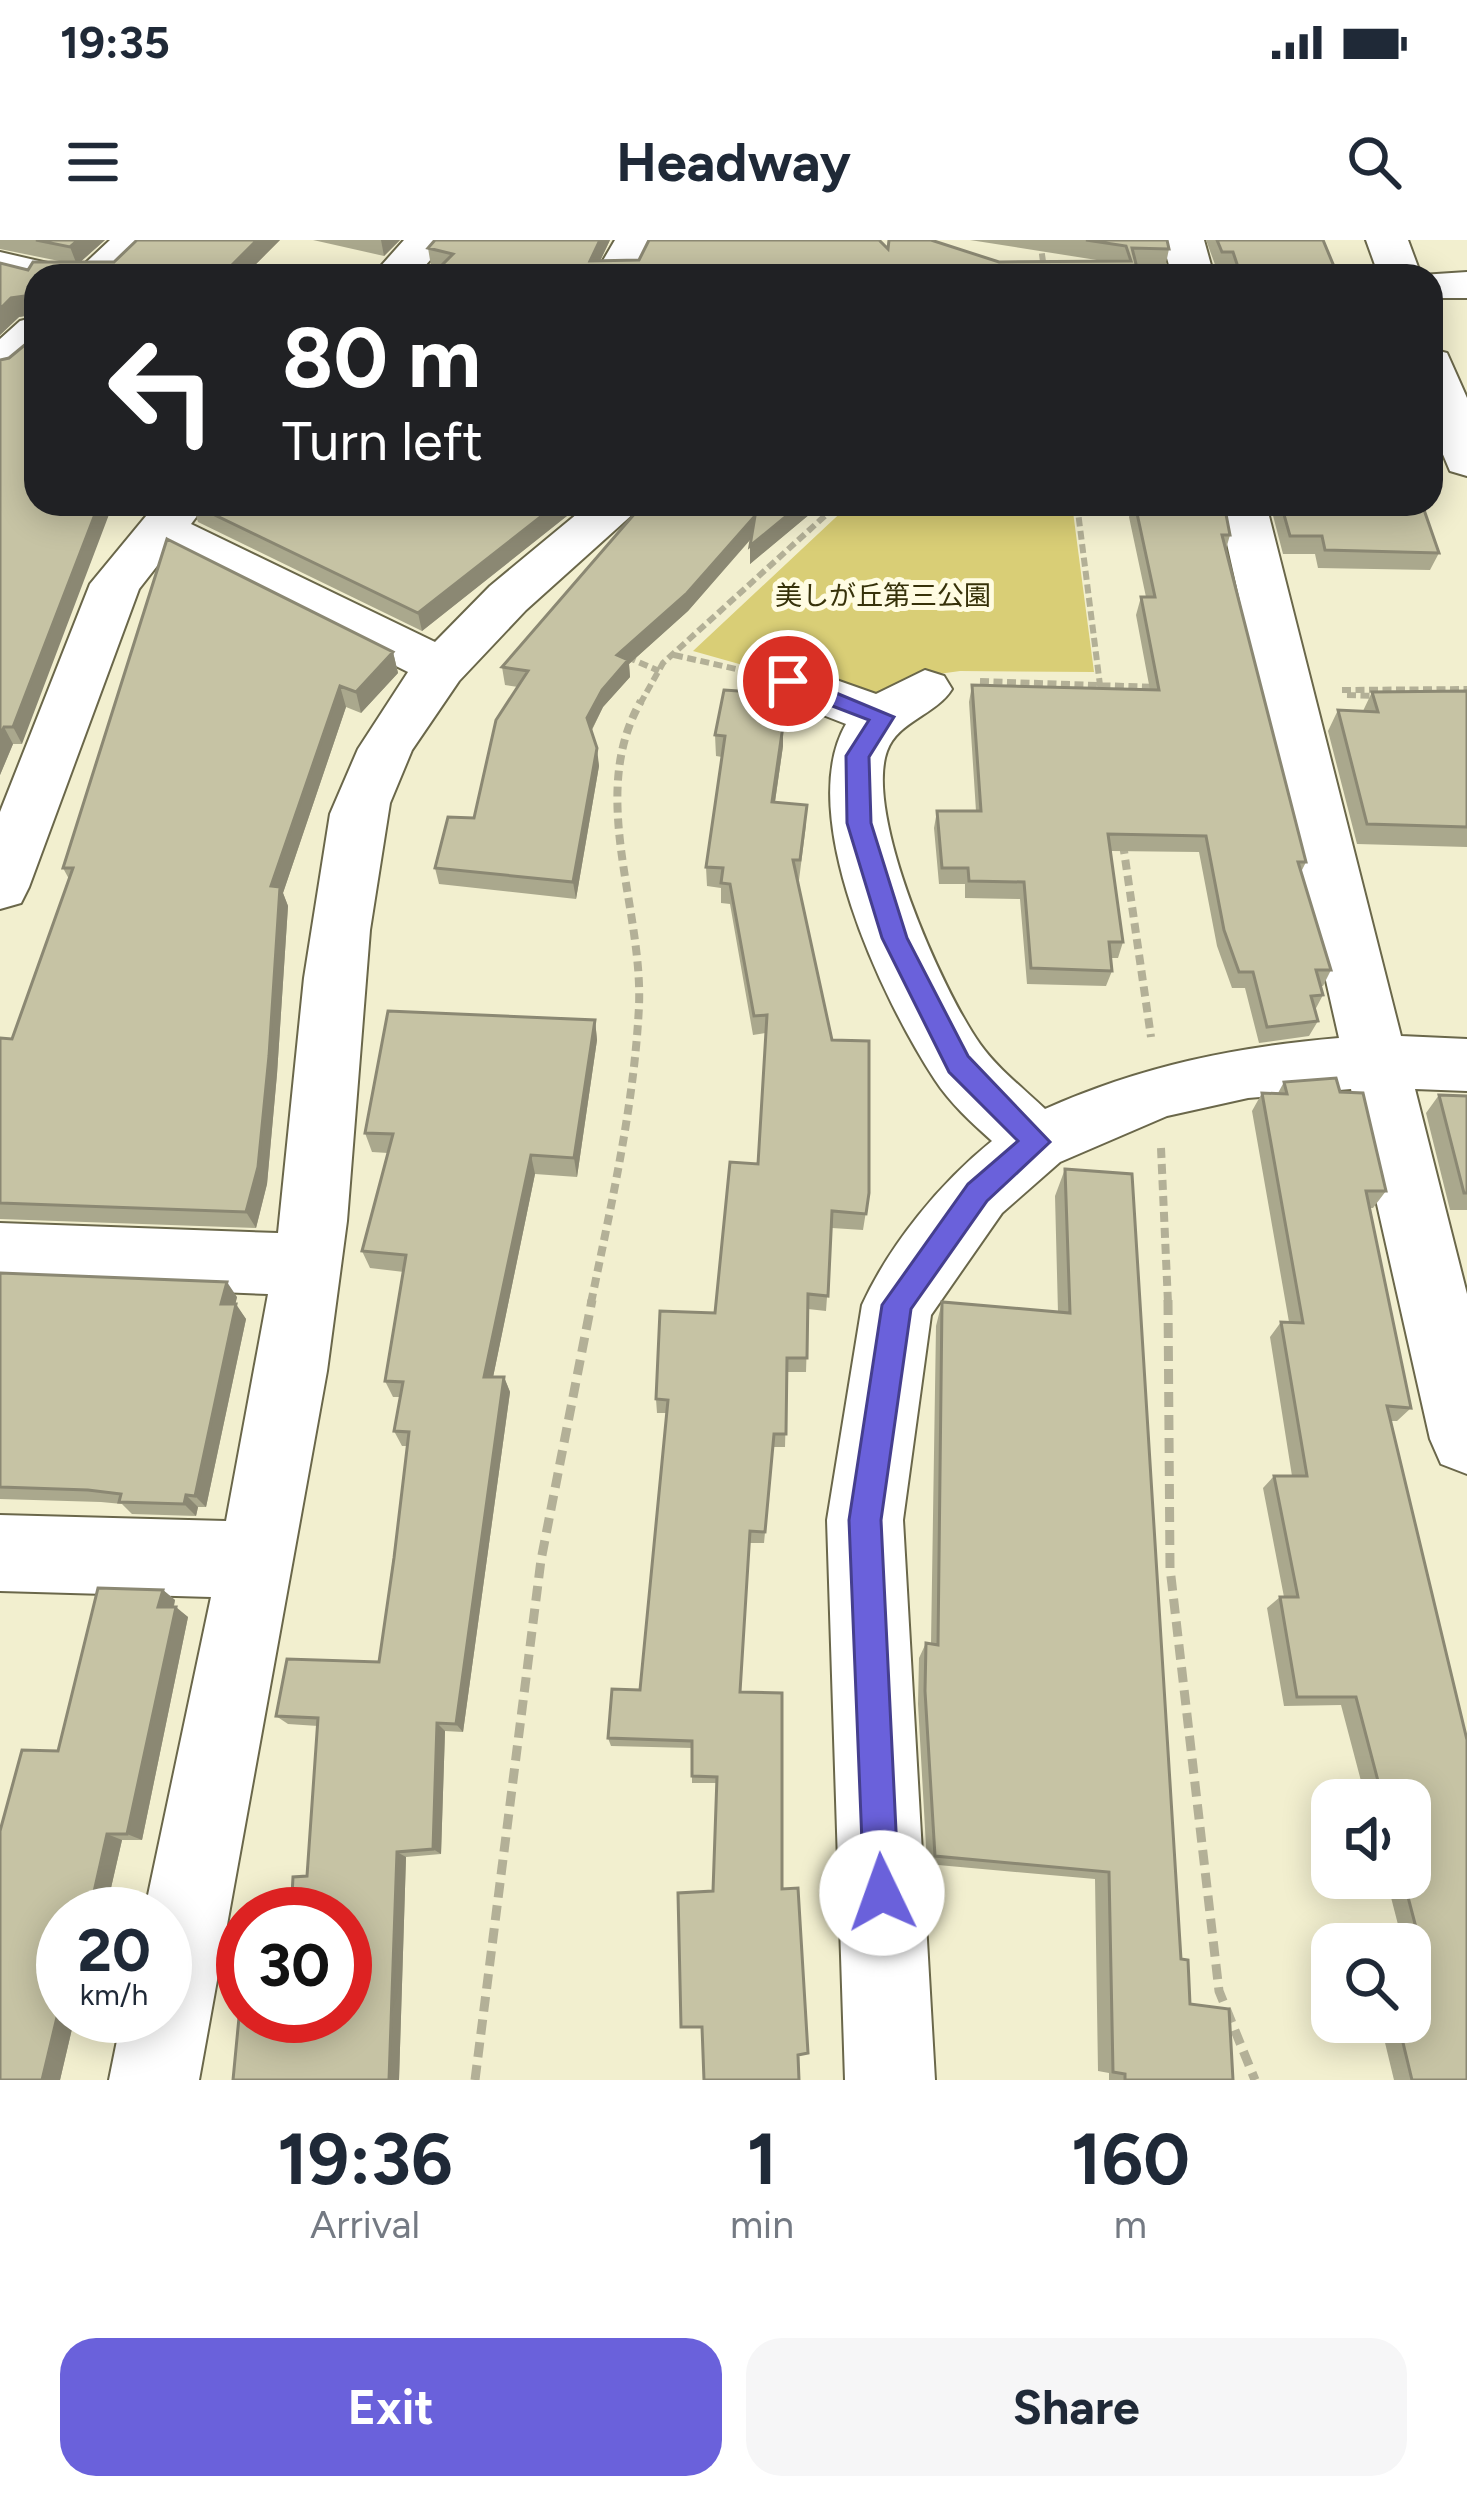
<!DOCTYPE html>
<meta charset="utf-8">
<style>
body{margin:0;font-family:Figtree,"Noto Sans JP",sans-serif;background:#f6f6f7;color:#1f2937;height:100vh;display:flex;flex-direction:column;font-size:45px;white-space:nowrap}
*{box-sizing:border-box;margin:0}
p{font-size:39px;color:#747a83}
.icon{flex:none;width:66px;height:66px;fill:none;stroke:currentColor;stroke-width:2;stroke-linecap:round;stroke-linejoin:round}
.map{position:relative;height:1840px;overflow:hidden}
.sheet{display:flex;flex-direction:column;background:#fff;flex:1}
.sheet>*{flex:none}
.guide{position:absolute;left:24px;top:24px;width:1419px;height:252px;border-radius:36px;box-shadow:0 6px 30px #0003;background:#202124;color:#fff;overflow:hidden}
.tools{position:absolute;left:1311px;top:1539px;display:grid;gap:24px}
.tools a{display:grid;place-items:center;width:120px;height:120px;border-radius:24px;background:#fff;box-shadow:0 6px 30px #0003;font-size:60px}
.speed{position:absolute;left:36px;top:1647px;display:flex;gap:24px;font-size:60px;font-weight:700;text-align:center}
.speed>*{display:grid;place-content:center;width:156px;height:156px;border-radius:50%;background:#fff;box-shadow:0 6px 30px #0003;line-height:1}
.speed small{font-size:30px;font-weight:400}
.speed .limit{border:18px solid #d22;background:#fff;color:#111}
.pin{position:absolute;display:grid;place-items:center;width:102px;height:102px;color:#fff;margin:-51px;border:6px solid #fff;border-radius:50%;box-shadow:0 3px 12px #0007}
.me{position:absolute;width:132px;margin:-66px;rotate:357deg;stroke-linejoin:round;filter:drop-shadow(0 0 9px #0008)}
.turn{display:flex;align-items:center;gap:42px;height:252px;padding:0 60px;font-size:54px}
.turn .icon{width:156px;height:156px;stroke-width:2.5}
.turn b{display:block;font-size:84px;line-height:102px}
.eta{display:flex;justify-content:space-evenly;align-items:center;height:204px;text-align:center}
.eta b{font-size:72px;font-weight:700;line-height:84px}
.cta{display:flex;gap:24px;margin-top:auto;padding:24px 60px}
.cta a{flex:1;height:138px;border-radius:36px;background:#6a61db;color:#fff;font-size:48px;font-weight:700;line-height:138px;text-align:center}
.cta a+a{background:#f6f6f7;color:#1f2937}
.status{display:flex;justify-content:space-between;align-items:center;height:84px;padding:0 60px;background:#fff;direction:ltr}
.status svg{height:33px;fill:currentColor}
header{display:flex;justify-content:space-between;align-items:center;height:156px;padding:0 60px;background:#fff;font-size:54px;font-weight:700}
.map>svg:first-child{display:block}
</style>
<div class="status"><b>19:35</b><svg viewBox="0 0 49 12"><path d="M0 12V9h3v3zM5 12V6h3v6zM10 12V3h3v9zM15 12V0h3v12zM26 1h20v11H26zM47 4h2v5h-2z"/></svg></div>
<header><svg class="icon" aria-label="menu" viewBox="0 0 24 24"><path d="M4 6h16M4 12h16M4 18h16"/></svg>Headway<svg class="icon" aria-label="search" viewBox="0 0 24 24"><circle cx="10" cy="10" r="6"/><path d="M15 15l6 6"/></svg></header>
<div class="map">
<svg width="1467" height="1840" viewBox="0 0 1467 1840">
<rect width="100%" height="100%" fill="#f2efcf"/>
<path fill="#d9ce76" d="M 850,264 L 1072,264 L 1094,432 L 960,431 L 917,437 L 875,462 L 693,411 Z"/>
<g fill="none" stroke-linecap="round" stroke-linejoin="round">
<g stroke="#6a674a" stroke-width="4">
<path id="minor" d="M 110,0 L 155,0 L 120,36 L 36,36 L 36,44 L 0,38 L 0,12 L 78,30 Z
M 404,0 L 448,0 L 416,36 L 372,36 Z
M 615,0 L 657,0 L 636,36 L 594,36 Z
M 1162,0 L 1204,0 L 1214,36 L 1172,36 Z
M 1366,0 L 1408,0 L 1421,35 L 1467,32 L 1467,58 L 1431,58 L 1431,36 L 1379,36 Z
M 36,77 L 36,114 L 16,132 L 0,136 L 0,99 L 20,81 Z
M 1431,109 L 1447,113 L 1467,158 L 1467,236 L 1450,231 L 1431,186 Z
M 156,264 L 206,264 L 191,284 L 435,402 L 490,346 L 589,264 L 644,264 L 526,370 L 459,441 L 412,510 L 390,563 L 370,690 L 347,981 L 327,1131 L 199,1840 L 109,1840 L 122,1776 L 165,1776 L 165,1674 L 144,1674 L 211,1357 L 0,1351 L 0,1275 L 226,1281 L 268,1054 L 0,1043 L 0,983 L 278,993 L 304,738 L 330,574 L 358,509 L 408,432 L 168,312 L 139,349 L 29,647 L 21,663 L 0,669 L 0,572 L 90,344 Z
M 1218,264 L 1266,264 L 1401,796 L 1467,799 L 1467,851 L 1415,849 L 1467,1054 L 1467,1234 L 1441,1224 L 1430,1199 L 1351,849 L 1248,858 L 1167,876 L 1060,922 L 1002,973 L 931,1075 L 903,1280 L 935,1840 L 845,1840 L 827,1280 L 862,1065 C 890,1004 940,943 992,901 C 971,882 950,863 935,840 C 882,759 794,574 846,484 L 769,454 L 761,441 L 769,428 L 788,423 L 876,454 L 925,430 L 944,436 L 952,449 C 936,475 898,481 887,511 C 864,575 942,750 980,804 C 998,829 1023,848 1045,869 C 1142,826 1234,807 1339,798 Z"/>
</g>
<path stroke="#b3b097" stroke-width="6" stroke-dasharray="9 4.5" stroke-linecap="butt" d="M 1040,0 L 1045,36
M 1077,264 L 1101,453
M 674,415 L 736,429
M 627,417 L 659,431
M 980,441 L 1156,447
M 1342,450 L 1467,449
M 1347,455 L 1380,456
M 640,464 L 663,423 L 838,264"/>
<path stroke="#b3b097" stroke-width="8" stroke-dasharray="10 6" stroke-linecap="butt" d="M 1123,604 L 1151,797
M 1161,908 L 1168,1063
M 591,1063 C 611,965 634,867 639,766 C 643,666 587,555 641,461"/>
<path stroke="#b3b097" stroke-width="9" stroke-dasharray="15 8" stroke-linecap="butt" d="M 1168,1060 L 1170,1328 L 1219,1751 L 1255,1840
M 475,1840 L 541,1320 L 592,1060"/>
<use href="#minor" fill="#fff" fill-rule="evenodd"/>
</g>
<path fill="#aaa88d" d="M 0,0 L 105,0 L 80,22 L 114,22 L 280,0 L 244,36 L 36,36 L 22,504 L 13,504 L 0,535 L 0,120 L 9,118 L 32,99 L 32,75 L 19,77 L 0,95 L 0,23 L 28,30 L 64,22 L 0,9 Z
M 313,0 L 400,0 L 384,16 Z
M 435,0 L 610,0 L 600,21 L 888,9 L 999,22 L 1103,21 L 970,0 L 1167,0 L 1169,9 L 1165,28 L 439,28 L 431,26 L 428,8 Z
M 1206,0 L 1323,0 L 1338,36 L 1230,36 L 1228,31 L 1217,30 Z
M 192,264 L 582,264 L 422,391 L 198,282 Z
M 643,264 L 822,264 L 750,324 L 751,299 L 688,371 L 629,424 L 630,437 L 603,467 L 592,490 L 599,526 L 576,659 L 439,644 L 435,628 L 474,578 L 518,447 L 505,445 L 502,427 Z
M 1133,264 L 1224,264 L 1230,295 L 1226,309 L 1306,622 L 1301,632 L 1331,730 L 1323,746 L 1321,746 L 1323,755 L 1315,770 L 1318,781 L 1309,796 L 1259,803 L 1245,748 L 1232,748 L 1217,706 L 1199,612 L 1111,611 L 1123,702 L 1118,718 L 1110,718 L 1112,731 L 1106,746 L 1027,744 L 1020,659 L 965,658 L 965,644 L 939,644 L 934,588 L 937,571 L 976,571 L 969,462 L 972,445 L 1150,450 L 1136,375 L 1141,357 L 1146,357 L 1129,277 Z
M 1270,264 L 1422,264 L 1439,313 L 1430,330 L 1318,328 L 1315,314 L 1283,314 Z
M 393,412 L 398,433 L 361,473 L 346,467 L 283,653 L 288,666 L 277,834 L 267,944 L 256,988 L 0,979 L 0,798 L 12,799 L 69,639 L 63,628 Z
M 1467,451 L 1467,607 L 1357,604 L 1328,491 L 1338,470 L 1363,471 L 1372,452 Z
M 779,475 L 778,485 L 783,486 L 783,506 L 775,562 L 806,585 L 799,640 L 797,640 L 832,800 L 869,953 L 863,990 L 832,988 L 826,1071 L 808,1069 L 806,1132 L 787,1132 L 785,1207 L 773,1207 L 764,1303 L 750,1303 L 713,1651 L 717,1543 L 692,1543 L 692,1508 L 611,1506 L 608,1498 L 640,1450 L 666,1173 L 657,1173 L 656,1159 L 715,1073 L 758,924 L 766,793 L 753,795 L 730,664 L 721,663 L 721,648 L 707,646 L 706,627 L 722,517 L 716,516 L 715,495 Z
M 595,780 L 597,800 L 577,937 L 535,934 L 493,1137 L 504,1137 L 510,1152 L 463,1492 L 445,1491 L 441,1614 L 406,1617 L 399,1840 L 233,1840 L 345,1776 L 307,1636 L 318,1486 L 288,1484 L 276,1476 L 379,1422 L 408,1206 L 402,1206 L 394,1191 L 400,1157 L 393,1157 L 385,1141 L 404,1032 L 370,1028 L 362,1011 L 388,913 L 372,912 L 365,893 Z
M 1284,842 L 1340,852 L 1386,951 L 1373,968 L 1370,968 L 1411,1168 L 1397,1181 L 1391,1181 L 1467,1840 L 1394,1840 L 1380,1782 L 1410,1782 L 1412,1738 L 1410,1704 L 1403,1704 L 1386,1638 L 1410,1638 L 1410,1560 L 1366,1560 L 1341,1465 L 1284,1466 L 1267,1368 L 1280,1357 L 1284,1357 L 1263,1248 L 1274,1236 L 1292,1236 L 1270,1097 L 1281,1082 L 1289,1082 L 1252,871 L 1262,853 L 1278,853 Z
M 1439,855 L 1467,856 L 1467,970 L 1450,970 L 1426,873 Z
M 1065,929 L 1181,1719 L 1190,1764 L 1233,1840 L 1109,1840 L 1109,1833 L 1098,1831 L 1095,1639 L 927,1624 L 918,1464 L 919,1418 L 926,1403 L 931,1404 L 936,1086 L 942,1062 L 1058,1072 L 1055,956 Z
M 0,1033 L 237,1057 L 235,1064 L 246,1079 L 206,1267 L 198,1267 L 196,1276 L 132,1274 L 122,1264 L 101,1262 L 0,1259 Z
M 163,1350 L 175,1360 L 174,1367 L 188,1377 L 142,1600 L 122,1600 L 105,1674 L 63,1674 L 63,1776 L 75,1776 L 60,1840 L 58,1511 Z"/>
<path fill="#8b8873" d="M 78,0 L 105,0 L 77,25 L 70,7 Z
M 257,0 L 280,0 L 244,36 L 221,36 Z
M 381,0 L 400,0 L 384,16 Z
M 600,0 L 610,0 L 593,36 L 590,21 Z
M 32,55 L 36,74 L 19,77 L 0,95 L 0,69 L 11,58 Z
M 99,264 L 113,264 L 22,504 L 13,487 Z
M 557,264 L 582,264 L 422,391 L 418,373 Z
M 801,264 L 822,264 L 750,324 L 750,306 Z
M 755,276 L 755,294 L 688,371 L 629,424 L 630,437 L 603,467 L 589,495 L 587,478 L 617,415 Z
M 393,412 L 398,433 L 361,473 L 356,452 Z
M 340,446 L 346,467 L 283,653 L 288,666 L 277,834 L 267,944 L 256,988 L 246,972 L 271,646 Z
M 783,486 L 783,506 L 772,582 L 772,562 Z
M 4,487 L 13,504 L 0,535 L 0,496 Z
M 597,508 L 599,526 L 576,659 L 573,642 Z
M 595,780 L 597,800 L 577,937 L 574,918 Z
M 531,915 L 535,934 L 490,1152 L 484,1137 Z
M 227,1042 L 237,1057 L 232,1079 L 221,1064 Z
M 236,1064 L 246,1079 L 206,1267 L 195,1256 Z
M 504,1137 L 510,1152 L 463,1492 L 456,1484 Z
M 186,1255 L 198,1267 L 196,1276 L 184,1264 Z
M 163,1350 L 175,1360 L 171,1377 L 158,1367 Z
M 176,1367 L 188,1377 L 142,1600 L 127,1594 Z
M 437,1483 L 445,1491 L 441,1614 L 433,1609 Z
M 107,1594 L 122,1600 L 105,1674 L 89,1674 Z
M 397,1612 L 406,1617 L 399,1840 L 389,1840 Z
M 63,1752 L 63,1776 L 75,1776 L 60,1840 L 42,1840 Z"/>
<path fill="#c6c3a4" stroke="#8b8873" stroke-width="3" d="M 36,0 L 78,0 L 70,7 Z
M 137,0 L 257,0 L 221,36 L 36,36 L 36,264 L 99,264 L 13,487 L 4,487 L 0,496 L 0,120 L 9,118 L 32,99 L 32,55 L 11,58 L 0,69 L 0,23 L 28,30 L 33,22 L 114,22 Z
M 435,0 L 600,0 L 590,21 L 639,20 L 649,0 L 879,0 L 888,9 L 889,0 L 931,0 L 999,22 L 1131,21 L 1126,6 L 1086,0 L 1167,0 L 1169,9 L 1132,8 L 1139,36 L 431,36 L 453,14 L 428,8 Z
M 1217,0 L 1323,0 L 1338,36 L 1241,36 L 1233,12 L 1222,12 Z
M 192,264 L 557,264 L 418,373 Z
M 643,264 L 801,264 L 750,306 L 755,276 L 687,353 L 617,415 L 628,420 L 602,450 L 587,478 L 597,508 L 573,642 L 435,628 L 448,577 L 474,578 L 496,480 L 528,431 L 502,427 Z
M 1135,264 L 1224,264 L 1230,295 L 1222,295 L 1306,622 L 1298,622 L 1331,730 L 1316,730 L 1323,755 L 1311,756 L 1318,781 L 1267,787 L 1253,732 L 1239,732 L 1224,690 L 1206,596 L 1108,594 L 1123,702 L 1109,702 L 1112,731 L 1031,728 L 1024,642 L 969,641 L 968,628 L 942,628 L 937,571 L 981,571 L 972,445 L 1159,450 L 1141,357 L 1155,357 Z
M 1281,264 L 1422,264 L 1439,313 L 1325,310 L 1322,296 L 1290,296 Z
M 167,299 L 393,412 L 356,452 L 340,446 L 271,646 L 280,647 L 269,816 L 258,927 L 246,972 L 0,963 L 0,798 L 12,799 L 73,628 L 63,628 Z
M 724,450 L 780,454 L 776,485 L 783,486 L 772,562 L 807,565 L 800,620 L 793,620 L 832,800 L 869,801 L 869,953 L 866,974 L 832,971 L 828,1056 L 808,1054 L 807,1118 L 787,1118 L 786,1194 L 774,1194 L 765,1292 L 750,1291 L 740,1452 L 782,1453 L 782,1649 L 798,1648 L 808,1813 L 798,1815 L 799,1840 L 704,1840 L 702,1787 L 681,1787 L 678,1653 L 713,1651 L 717,1537 L 692,1536 L 692,1501 L 608,1498 L 612,1449 L 640,1450 L 668,1160 L 656,1159 L 660,1071 L 715,1073 L 730,922 L 758,924 L 767,775 L 754,776 L 730,644 L 721,643 L 723,628 L 706,627 L 725,496 L 715,495 Z
M 1467,451 L 1467,587 L 1367,584 L 1338,470 L 1378,472 L 1372,452 Z
M 388,771 L 595,780 L 574,918 L 531,915 L 484,1137 L 504,1137 L 456,1484 L 437,1483 L 433,1609 L 397,1612 L 389,1840 L 233,1840 L 240,1767 L 243,1767 L 243,1776 L 345,1776 L 345,1674 L 291,1674 L 293,1637 L 307,1636 L 318,1478 L 276,1476 L 287,1419 L 379,1422 L 394,1318 L 409,1192 L 394,1191 L 403,1142 L 385,1141 L 406,1015 L 362,1011 L 393,894 L 365,893 Z
M 1336,838 L 1340,852 L 1363,853 L 1386,951 L 1366,951 L 1411,1168 L 1387,1166 L 1467,1500 L 1467,1840 L 1412,1840 L 1398,1782 L 1410,1782 L 1410,1738 L 1429,1737 L 1403,1638 L 1410,1638 L 1410,1560 L 1383,1560 L 1356,1457 L 1297,1457 L 1280,1357 L 1298,1357 L 1274,1236 L 1307,1236 L 1281,1082 L 1303,1083 L 1262,853 L 1287,854 L 1284,842 Z
M 1439,855 L 1467,856 L 1467,953 L 1464,953 Z
M 1065,929 L 1132,934 L 1181,1719 L 1188,1720 L 1190,1764 L 1229,1769 L 1233,1840 L 1125,1840 L 1125,1834 L 1113,1832 L 1109,1632 L 935,1616 L 925,1451 L 926,1403 L 938,1405 L 942,1062 L 1070,1073 Z
M 0,1033 L 227,1042 L 221,1064 L 236,1064 L 195,1256 L 186,1255 L 184,1264 L 119,1262 L 121,1254 L 88,1250 L 0,1247 Z
M 98,1348 L 163,1350 L 158,1367 L 176,1367 L 127,1594 L 107,1594 L 89,1674 L 63,1674 L 63,1752 L 42,1840 L 0,1840 L 0,1591 L 22,1510 L 58,1511 Z"/>
<path fill="#6a61db" stroke="#453f8e" stroke-width="3" d="M 788,433 L 894,477 L 869,517 L 871,583 L 907,698 L 968,816 L 1050,902 L 987,961 L 911,1069 L 881,1280 L 899,1653 L 894,1666 L 882,1671 L 869,1666 L 864,1653 L 849,1280 L 882,1065 L 968,944 L 1018,901 L 949,832 L 882,698 L 847,583 L 846,516 L 869,480 L 780,446 L 777,441 Z"/>
<g text-anchor="middle" dominant-baseline="central" stroke-width="10" stroke-linejoin="round" paint-order="stroke">
<g font-size="27" fill="#37320a" stroke="#fffce2">
<text x="883" y="355">美しが丘第三公園</text>
</g>
</g>
</svg>
<div class="tools">
<a><svg class="icon" aria-label="sound" viewBox="0 0 24 24"><path d="M4 9h4l5-4v14l-5-4H4zM17 9q2 3 0 6"/></svg></a>
<a><svg class="icon" aria-label="search" viewBox="0 0 24 24"><circle cx="10" cy="10" r="6"/><path d="M15 15l6 6"/></svg></a>
</div>
<div class="speed"><div>20<small>km/h</small></div><div class="limit">30</div></div>
<div class="pin" style="left:788px;top:441px;background:#d93025"><svg class="icon" aria-label="arrive" viewBox="0 0 24 24"><path d="M6 21V4h12l-3 4 3 4H6"/></svg></div>
<svg class="me" style="left:882px;top:1653px" viewBox="-20 -20 40 40"><circle r="19" fill="#fff"/><path d="M0-13L10 11 0 6-10 11z" fill="#6a61db"/></svg>
<div class="guide">
<div class="turn"><svg class="icon" aria-label="left" viewBox="0 0 24 24"><path d="M17 20v-9H6M10 6l-5 5 5 5"/></svg><div><b>80 m</b>Turn left</div></div>
</div>
</div>
<section class="sheet">
<div class="eta">
<div><b>19:36</b><p>Arrival</p></div>
<div><b>1</b><p>min</p></div>
<div><b>160</b><p>m</p></div>
</div>
<div class="cta"><a>Exit</a><a>Share</a></div>
</section>
